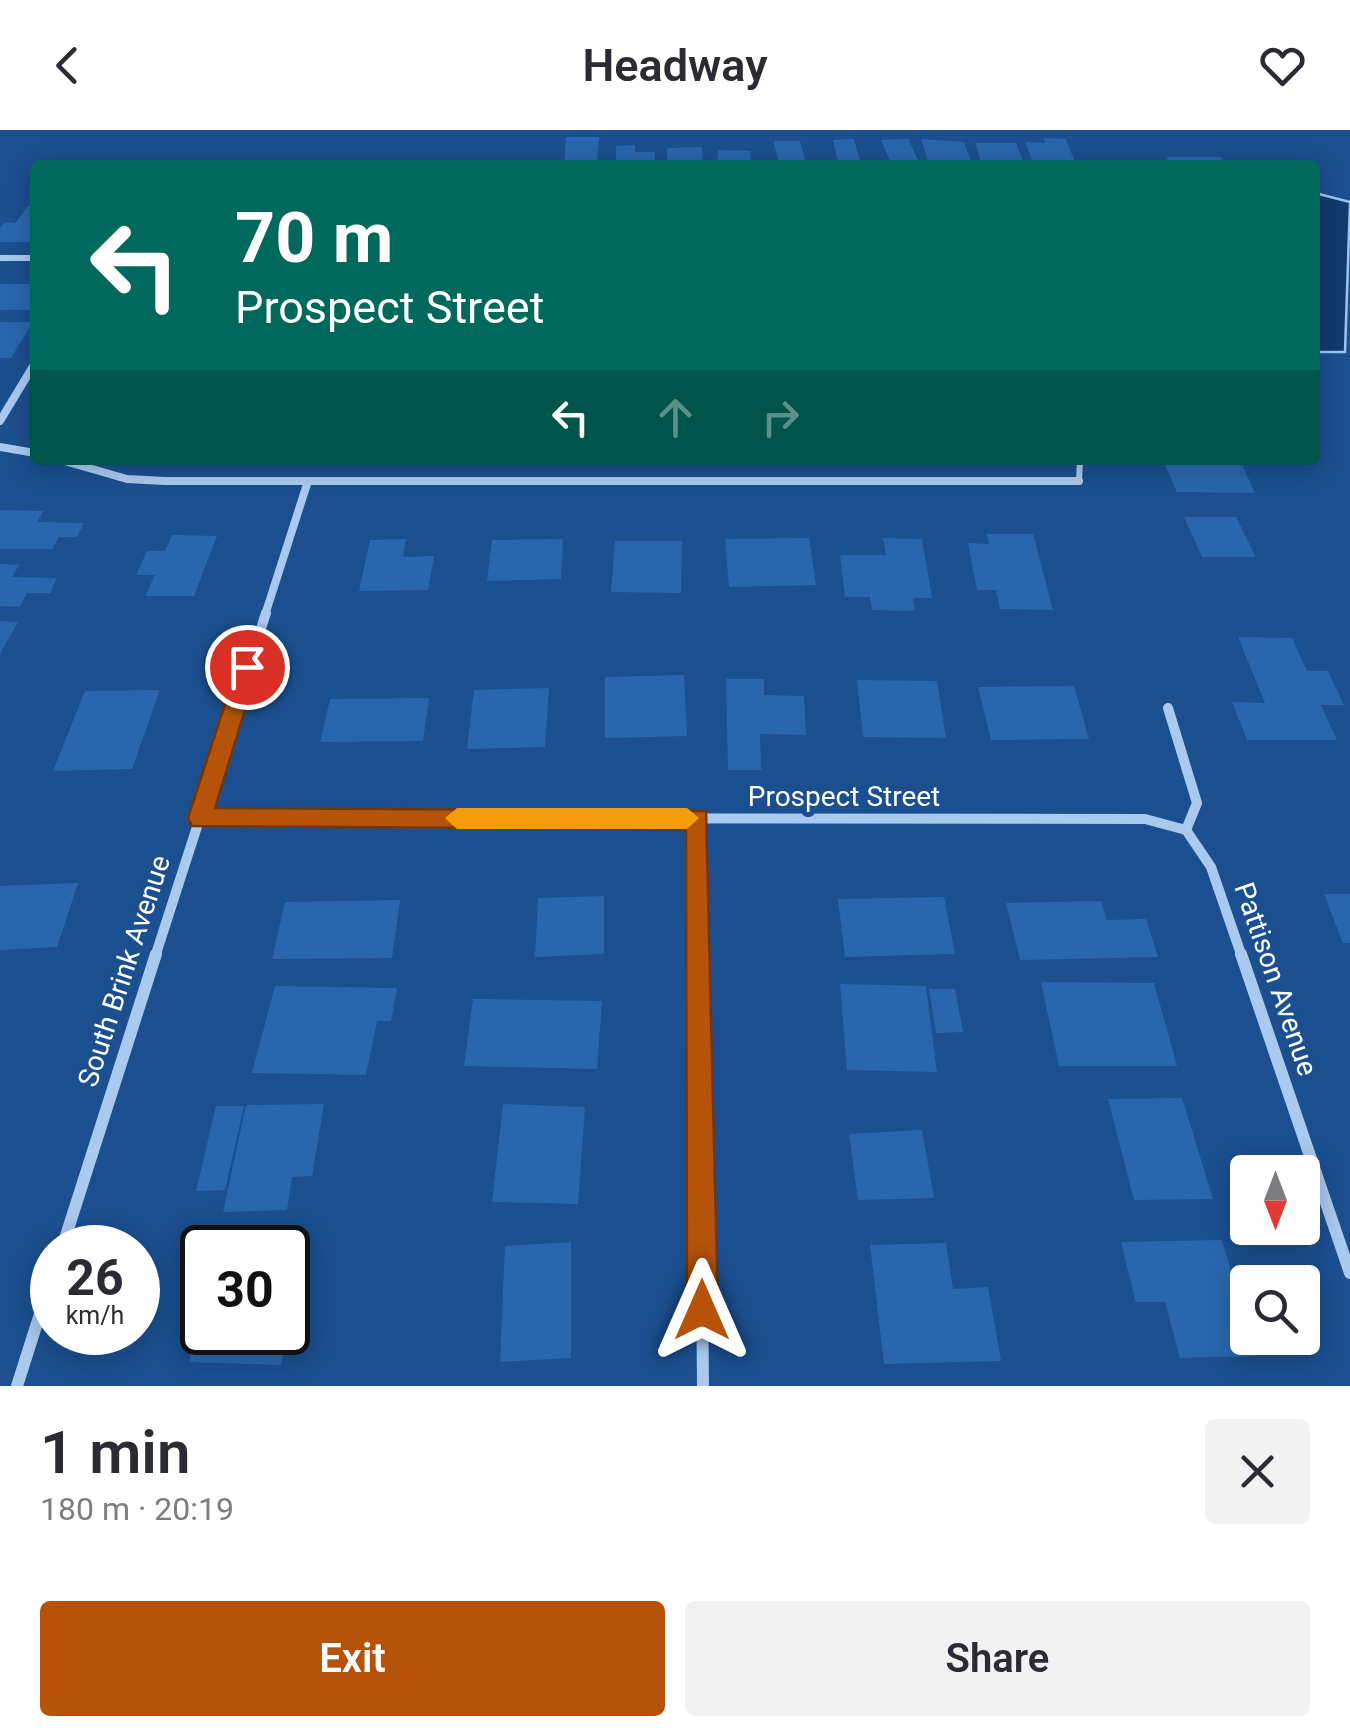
<!DOCTYPE html>
<meta charset="utf-8">
<style>
body{margin:0;font-family:Roboto,sans-serif;background:#f2f2f3;color:#2b2b33;height:100vh;display:flex;flex-direction:column;font-size:38px;white-space:nowrap}
*{box-sizing:border-box;margin:0}
p{font-size:32px;color:#7c7c81}
.icon{flex:none;width:55px;height:55px;fill:none;stroke:currentColor;stroke-width:2;stroke-linecap:round;stroke-linejoin:round}
.map{position:relative;height:1256px;overflow:hidden}
.details{display:flex;flex-direction:column;background:#fff;flex:1}
.details>*{flex:none}
.hud{position:absolute;left:30px;top:30px;width:1290px;height:305px;border-radius:10px;box-shadow:0 5px 25px #0003;background:#00695c;color:#fff;overflow:hidden}
.needle{width:65px;rotate:180deg}
.tools{position:absolute;left:1230px;top:1025px;display:grid;gap:20px}
.tools a{display:grid;place-items:center;width:90px;height:90px;border-radius:10px;background:#fff;box-shadow:0 5px 25px #0003;font-size:50px}
.speed{position:absolute;left:30px;top:1095px;display:flex;gap:20px;font-size:50px;font-weight:700;text-align:center}
.speed>*{display:grid;place-content:center;width:130px;height:130px;border-radius:50%;background:#fff;box-shadow:0 5px 25px #0003;line-height:1}
.speed small{font-size:25px;font-weight:400}
.speed .limit{border:5px solid #111;border-radius:15px;background:#fff;color:#111}
.pin{position:absolute;display:grid;place-items:center;width:85px;height:85px;color:#fff;margin:-42px;border:5px solid #fff;border-radius:50%;box-shadow:0 2px 10px #0007}
.me{position:absolute;width:110px;margin:-55px;rotate:0deg;stroke-linejoin:round;filter:drop-shadow(0 0 8px #0008)}
.turn{display:flex;align-items:center;gap:35px;height:210px;padding:0 40px;font-size:45px}
.turn .icon{width:130px;height:130px;stroke-width:2.5}
.turn b{display:block;font-size:70px;line-height:85px}
.lanes{display:flex;align-items:center;height:95px;padding:0 40px;background:#0003;justify-content:center;gap:50px;direction:ltr}
.lanes .off{opacity:.35}
.round{display:grid;place-items:center;flex:none;width:105px;height:105px;border-radius:10px;background:#f2f2f3}
.overview{display:flex;align-items:center;justify-content:space-between;height:170px;padding:0 40px}
h1{font-size:60px;font-weight:600;line-height:75px}
.button{display:flex;gap:20px;margin-top:auto;padding:20px 40px}
.button a{flex:1;height:115px;border-radius:10px;background:#b45309;color:#fff;font-size:40px;font-weight:600;line-height:115px;text-align:center}
.button a+a{background:#f2f2f3;color:#2b2b33}
header{display:flex;justify-content:space-between;align-items:center;height:130px;padding:0 40px;background:#fff;font-size:45px;font-weight:600}
.map>svg:first-child{display:block}
</style>
<header><svg class="icon" aria-label="back" viewBox="0 0 24 24"><path d="M15 5l-7 7 7 7"/></svg>Headway<svg class="icon" aria-label="heart" viewBox="0 0 24 24"><path d="M12 20l-8-8c-3-5 5-10 8-4 3-6 11-1 8 4z"/></svg></header>
<div class="map">
<svg width="1350" height="1256" viewBox="0 0 1350 1256">
<rect width="100%" height="100%" fill="#1b4f8f"/>
<path fill="#123a6d" stroke="#9cc4f0" stroke-width="2.5" d="M 1315,63 L 1350,72 L 1345,222 L 1315,222 Z"/>
<path fill="#2a66ad" d="M 566,7 L 599,7 L 597,34 L 564,34 Z
M 1044,8 L 1066,9 L 1076,35 L 1034,35 L 1025,12 L 1045,13 Z
M 854,9 L 861,35 L 839,35 L 833,10 Z
M 908,9 L 918,30 L 890,31 L 881,10 Z
M 921,9 L 964,12 L 971,31 L 928,31 Z
M 774,11 L 800,11 L 805,30 L 778,30 Z
M 975,13 L 1016,13 L 1023,31 L 981,31 Z
M 635,15 L 635,22 L 655,22 L 655,35 L 616,35 L 616,16 Z
M 702,17 L 703,35 L 667,35 L 667,18 Z
M 718,20 L 750,21 L 751,35 L 717,35 Z
M 1166,27 L 1221,27 L 1226,35 L 1171,35 Z
M 28,76 L 35,76 L 35,105 L 30,112 L 0,112 L 0,98 L 5,92 L 15,93 Z
M 0,154 L 35,154 L 35,180 L 0,180 Z
M 0,192 L 33,192 L 11,228 L 0,228 Z
M 1163,330 L 1240,330 L 1255,363 L 1177,362 Z
M 0,380 L 43,381 L 37,392 L 84,393 L 77,407 L 59,407 L 52,419 L 0,419 Z
M 1184,387 L 1236,387 L 1256,427 L 1202,427 Z
M 987,404 L 1033,404 L 1053,480 L 1000,479 L 996,460 L 977,460 L 968,413 L 989,414 Z
M 172,405 L 217,406 L 194,466 L 145,466 L 155,445 L 136,445 L 147,421 L 165,421 Z
M 809,408 L 816,455 L 729,457 L 725,409 Z
M 883,408 L 922,409 L 932,468 L 913,468 L 915,481 L 872,480 L 870,467 L 845,467 L 840,425 L 886,425 Z
M 406,409 L 403,427 L 434,426 L 428,460 L 359,461 L 370,410 Z
M 563,409 L 561,449 L 487,451 L 492,410 Z
M 615,411 L 682,411 L 681,463 L 611,462 Z
M 0,434 L 19,435 L 12,447 L 57,448 L 50,463 L 27,463 L 19,477 L 0,476 Z
M 0,491 L 18,492 L 0,524 Z
M 1238,507 L 1292,508 L 1307,541 L 1328,541 L 1344,575 L 1321,575 L 1337,610 L 1247,610 L 1232,572 L 1265,573 Z
M 684,545 L 687,606 L 605,608 L 605,547 Z
M 726,549 L 764,549 L 764,565 L 804,566 L 806,605 L 760,604 L 761,640 L 728,640 Z
M 857,550 L 937,551 L 946,608 L 863,607 Z
M 1074,556 L 1089,609 L 991,610 L 978,557 Z
M 549,558 L 545,617 L 467,619 L 474,560 Z
M 160,560 L 132,639 L 53,641 L 85,561 Z
M 429,568 L 423,611 L 320,612 L 330,569 Z
M 78,753 L 57,817 L 0,820 L 0,756 Z
M 1324,764 L 1350,764 L 1350,813 L 1343,813 Z
M 604,766 L 604,824 L 535,827 L 538,768 Z
M 944,767 L 955,824 L 845,827 L 838,769 Z
M 400,770 L 392,828 L 272,829 L 285,772 Z
M 1101,771 L 1107,790 L 1146,789 L 1158,827 L 1020,830 L 1006,773 Z
M 1041,852 L 1154,853 L 1177,936 L 1059,936 Z
M 840,854 L 926,856 L 937,942 L 847,940 Z
M 275,856 L 397,858 L 391,891 L 377,891 L 366,945 L 252,943 Z
M 929,859 L 955,859 L 963,902 L 936,903 Z
M 473,869 L 602,871 L 597,939 L 464,936 Z
M 1182,968 L 1213,1069 L 1134,1070 L 1108,969 Z
M 324,974 L 312,1046 L 292,1047 L 287,1080 L 223,1082 L 246,975 Z
M 503,974 L 585,977 L 578,1074 L 492,1072 Z
M 216,976 L 244,976 L 225,1060 L 196,1061 Z
M 922,1000 L 934,1068 L 858,1070 L 849,1004 Z
M 1222,1110 L 1256,1226 L 1180,1228 L 1165,1172 L 1136,1172 L 1121,1112 Z
M 571,1112 L 571,1228 L 500,1232 L 505,1116 Z
M 946,1113 L 953,1159 L 988,1157 L 1001,1231 L 884,1234 L 870,1115 Z
M 288,1118 L 305,1118 L 289,1195 L 288,1194 Z
M 201,1185 L 202,1202 L 288,1202 L 281,1235 L 189,1232 Z"/>
<g fill="none" stroke-linecap="round" stroke-linejoin="round">
<path stroke="#a9c9ee" stroke-width="6" d="M 1079,351 L 1080,330"/>
<path stroke="#a9c9ee" stroke-width="6" d="M 0,128 L 35,128"/>
<path stroke="#a9c9ee" stroke-width="8" d="M 0,291 L 35,233
M 0,317 L 35,323
M 61,330 L 127,349 L 165,351 L 1079,351
M 265,485 L 308,351"/>
<path stroke="#a9c9ee" stroke-width="10" d="M 1168,578 L 1197,673 L 1186,700 L 1211,737 L 1242,827
M 200,688 L 1145,689 L 1186,700
M 698,688 L 699,827
M 155,827 L 266,483"/>
<path stroke="#a9c9ee" stroke-width="12" d="M 699,824 L 703,1256
M 1241,824 L 1350,1143
M 62,1118 L 156,824
M 17,1256 L 52,1146"/>
</g>
<path fill="#b45309" stroke="#753606" stroke-width="2.5" d="M 247,528 L 258,537 L 215,678 L 706,681 L 718,1180 L 713,1191 L 702,1196 L 691,1191 L 687,1180 L 686,699 L 192,696 L 188,688 L 237,537 Z"/>
<path fill="#f59e0b" d="M 457,678 L 687,678 L 699,688 L 687,699 L 457,699 L 445,688 Z"/>
<g text-anchor="middle" dominant-baseline="central" stroke-width="10" stroke-linejoin="round" paint-order="stroke">
<g font-size="28" fill="#fff" stroke="#1b4f8f">
<text x="844" y="666">Prospect Street</text>
<text transform="translate(124 841) rotate(-72)">South Brink Avenue</text>
<text transform="translate(1276 849) rotate(71)">Pattison Avenue</text>
</g>
</g>
</svg>
<div class="tools">
<a><svg class="needle" viewBox="-14 -14 28 28"><path d="M0-13l5 13h-10z" fill="#e53935"/><path d="M0 13l5-13h-10z" fill="#7c7c81"/></svg></a>
<a><svg class="icon" aria-label="search" viewBox="0 0 24 24"><circle cx="10" cy="10" r="6"/><path d="M15 15l6 6"/></svg></a>
</div>
<div class="speed"><div>26<small>km/h</small></div><div class="limit">30</div></div>
<div class="pin" style="left:247px;top:537px;background:#d93025"><svg class="icon" aria-label="arrive" viewBox="0 0 24 24"><path d="M6 21V4h12l-3 4 3 4H6"/></svg></div>
<svg class="me" style="left:702px;top:1180px" viewBox="-20 -20 40 40"><path d="M0-17L14 15 0 8-14 15z" fill="#b45309" stroke="#fff" stroke-width="4"/></svg>
<div class="hud">
<div class="turn"><svg class="icon" aria-label="left" viewBox="0 0 24 24"><path d="M17 20v-9H6M10 6l-5 5 5 5"/></svg><div><b>70 m</b>Prospect Street</div></div>
<div class="lanes"><svg class="icon" aria-label="left" viewBox="0 0 24 24"><path d="M17 20v-9H6M10 6l-5 5 5 5"/></svg><svg class="icon off" aria-label="ahead" viewBox="0 0 24 24"><path d="M12 20V5M6 11l6-6 6 6"/></svg><svg class="icon off" aria-label="right" viewBox="0 0 24 24"><path d="M7 20v-9h11M14 6l5 5-5 5"/></svg></div>
</div>
</div>
<section class="details">
<div class="overview"><div><h1>1 min</h1><p>180 m · 20:19</p></div><a class="round"><svg class="icon" aria-label="close" viewBox="0 0 24 24"><path d="M6 6l12 12M18 6L6 18"/></svg></a></div>
<div class="button"><a>Exit</a><a>Share</a></div>
</section>
